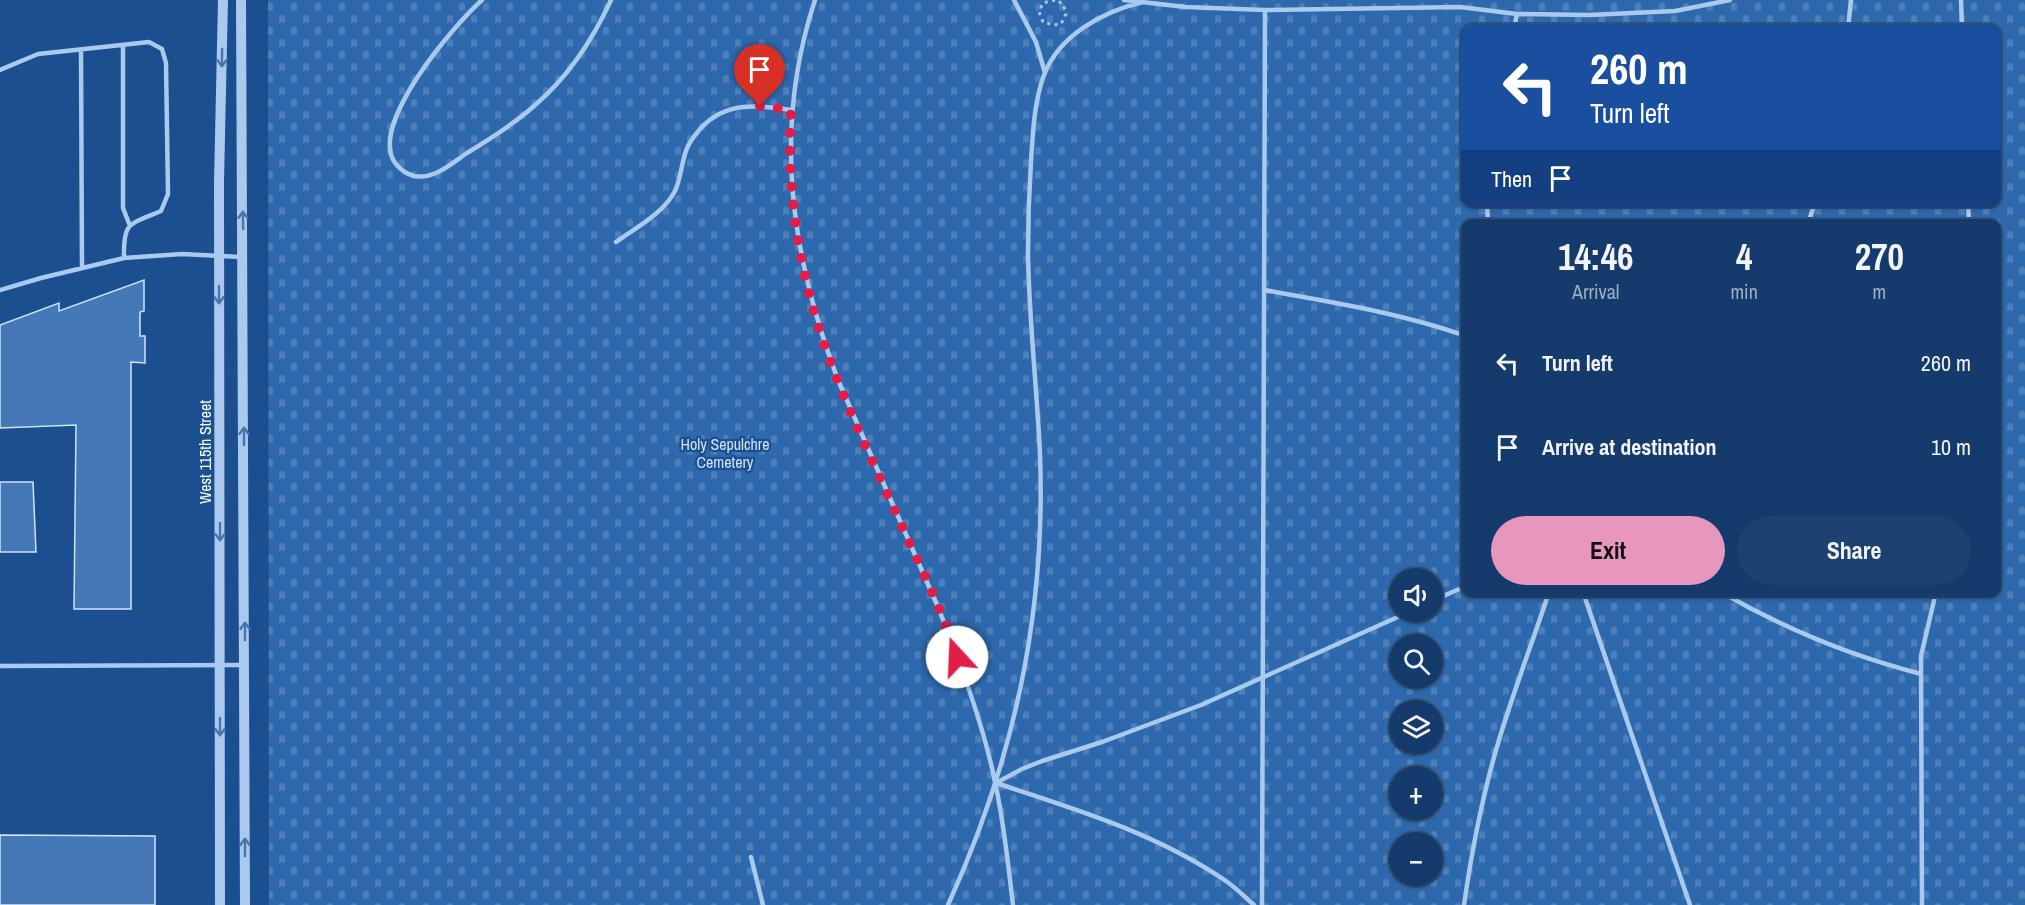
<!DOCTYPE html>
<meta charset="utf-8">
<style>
body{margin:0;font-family:"Archivo Narrow",sans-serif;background:#1d4271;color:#f1f3f6;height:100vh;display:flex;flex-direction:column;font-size:22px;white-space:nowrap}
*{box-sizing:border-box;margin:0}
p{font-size:20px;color:#9dadc1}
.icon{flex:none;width:33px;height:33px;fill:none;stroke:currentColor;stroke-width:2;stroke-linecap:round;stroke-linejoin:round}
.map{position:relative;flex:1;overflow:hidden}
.drawer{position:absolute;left:1461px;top:219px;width:540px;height:378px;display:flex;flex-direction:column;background:#143b6b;border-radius:12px;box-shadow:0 2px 4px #0004,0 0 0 2px #33557e}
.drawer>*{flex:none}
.banner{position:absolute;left:1461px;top:24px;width:540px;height:183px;border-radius:12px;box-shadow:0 2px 4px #0004,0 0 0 2px #33557e;background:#1a4fa0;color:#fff;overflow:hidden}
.fabs{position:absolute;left:1389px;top:568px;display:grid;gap:12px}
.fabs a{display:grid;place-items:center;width:54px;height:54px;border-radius:50%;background:#143b6b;box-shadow:0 2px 4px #0004,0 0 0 2px #33557e;font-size:30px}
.pin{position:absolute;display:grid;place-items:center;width:51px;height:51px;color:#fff;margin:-62px -26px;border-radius:50% 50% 50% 0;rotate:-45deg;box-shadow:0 0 6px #0007}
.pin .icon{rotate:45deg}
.me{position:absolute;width:66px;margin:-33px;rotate:340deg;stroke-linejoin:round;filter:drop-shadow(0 0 4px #0008)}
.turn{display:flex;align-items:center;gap:21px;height:126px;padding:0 30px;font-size:27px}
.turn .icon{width:78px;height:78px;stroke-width:2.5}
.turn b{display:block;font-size:42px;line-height:51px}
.then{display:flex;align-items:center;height:57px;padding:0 30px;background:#0003;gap:12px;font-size:22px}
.eta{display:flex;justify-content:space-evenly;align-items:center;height:102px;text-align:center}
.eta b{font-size:36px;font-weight:800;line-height:42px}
.primary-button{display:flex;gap:12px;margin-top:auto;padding:12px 30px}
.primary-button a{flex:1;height:69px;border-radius:36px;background:#e797bd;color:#111;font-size:24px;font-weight:800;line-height:69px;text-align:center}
.primary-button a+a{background:#1d4271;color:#f1f3f6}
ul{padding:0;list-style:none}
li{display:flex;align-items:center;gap:18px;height:84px;padding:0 30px}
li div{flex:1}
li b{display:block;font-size:22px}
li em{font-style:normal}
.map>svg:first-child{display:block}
</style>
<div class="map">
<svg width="2025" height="905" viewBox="0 0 2025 905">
<defs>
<pattern id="cemetery-stones" width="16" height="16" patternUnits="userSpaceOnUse" patternTransform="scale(1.5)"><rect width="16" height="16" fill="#2e69ad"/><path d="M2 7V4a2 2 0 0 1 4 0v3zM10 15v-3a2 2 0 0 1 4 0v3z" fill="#4d80b9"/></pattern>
</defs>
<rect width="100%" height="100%" fill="#1b4f8f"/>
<path fill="url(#cemetery-stones)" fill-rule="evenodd" d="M 268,0 L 2025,0 L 2025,905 L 269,905 ZM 1466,28 L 1996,28 L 1996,202 L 1466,202 ZM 1466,224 L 1996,224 L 1996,592 L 1466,592 ZM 1400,579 L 1432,579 L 1432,612 L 1400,612 ZM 1400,645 L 1432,645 L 1432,678 L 1400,678 ZM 1400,711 L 1432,711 L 1432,744 L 1400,744 ZM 1400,777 L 1432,777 L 1432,810 L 1400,810 ZM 1400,843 L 1432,843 L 1432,876 L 1400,876 Z"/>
<path fill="#4478b7" stroke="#cfe3fa" stroke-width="1.5" d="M 144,280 L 144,311 L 140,312 L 140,336 L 145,336 L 145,363 L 131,362 L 131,609 L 74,609 L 76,425 L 0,428 L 0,325 L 59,303 L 59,311 Z
M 0,482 L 33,482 L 36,552 L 0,552 Z
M 0,835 L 155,836 L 155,905 L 0,905 Z"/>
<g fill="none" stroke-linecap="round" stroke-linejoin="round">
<path stroke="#a9c9ee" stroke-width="3" stroke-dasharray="3 4.5" stroke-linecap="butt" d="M 1055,0 L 1043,3 L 1039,12 L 1043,22 L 1053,25 L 1061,24 L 1066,14 L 1063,4 L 1056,0"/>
<path stroke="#a9c9ee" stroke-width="4.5" d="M 482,0 C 454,25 366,127 396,164 C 401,170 406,174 414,176 C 434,180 452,163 467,153 C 490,139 514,124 534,106 C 567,78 593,39 611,0
M 815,0 C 772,130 791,255 838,380 L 938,607 C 960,663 983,723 995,782 C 1004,822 1008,864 1013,905
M 1014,0 L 1036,42 L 1045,73
M 1124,0 L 1186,7 L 1265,10 L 1460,7 L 1517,14 L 1589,15 L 1675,11 L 1730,0
M 1961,0 L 1962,28
M 1514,28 L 1517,14
M 1848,28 L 1851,0
M 123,45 L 123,208 L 130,226
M 81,50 L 82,268
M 0,70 L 38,54 L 149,42 L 162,49 L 166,63 L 168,194 L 161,211 C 129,225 123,221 124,258
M 1487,202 L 1488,224
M 1968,202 L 1969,224
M 1808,224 L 1815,202
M 616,242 C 635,228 663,214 675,191 C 681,178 681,165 686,151 C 688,143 695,135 701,128 C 726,101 758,105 791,110
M 0,290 L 41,278 L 124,258 L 182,254 L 241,257
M 1264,290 C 1332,302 1400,313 1466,336
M 1583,592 L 1690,905
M 1721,592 C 1783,628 1851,656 1921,674
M 1432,601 L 1466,586
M 0,666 L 243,665
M 751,857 L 763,905
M 948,905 C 1014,760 1046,614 1040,454 C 1037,388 1029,321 1028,254 C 1028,223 1029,192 1031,161 C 1033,133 1034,102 1044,75 C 1059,35 1104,11 1143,2
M 1254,905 C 1245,897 1236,888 1226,881 C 1156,833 1075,809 996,783 L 1022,769 L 1042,761 L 1102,742 L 1201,705 L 1409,612
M 1262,905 L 1265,10
M 1464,905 C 1472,849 1483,793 1499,740 C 1514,690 1533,641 1549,592
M 1922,905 L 1921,656 L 1936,592"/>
<path stroke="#a9c9ee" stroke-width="10" d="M 241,0 L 245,905
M 220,905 L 219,182 L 223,0"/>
</g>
<defs><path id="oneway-shaft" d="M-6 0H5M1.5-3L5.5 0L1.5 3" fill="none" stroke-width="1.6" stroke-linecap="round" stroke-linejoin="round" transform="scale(1.5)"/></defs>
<g stroke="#4674ac">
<use href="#oneway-shaft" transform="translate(222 58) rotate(91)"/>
<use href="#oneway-shaft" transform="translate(243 220) rotate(-91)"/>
<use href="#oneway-shaft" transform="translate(219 295) rotate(90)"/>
<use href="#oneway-shaft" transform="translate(244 436) rotate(-90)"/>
<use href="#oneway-shaft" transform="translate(220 532) rotate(90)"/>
<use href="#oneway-shaft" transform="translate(245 631) rotate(-90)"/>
<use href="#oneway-shaft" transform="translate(220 727) rotate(90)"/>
<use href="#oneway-shaft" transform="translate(245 847) rotate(-90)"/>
</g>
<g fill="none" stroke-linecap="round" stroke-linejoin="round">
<path stroke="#e11d48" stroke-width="10" stroke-dasharray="0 18" d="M 760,106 L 791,110 C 786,190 799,271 825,347 C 847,410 877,470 904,531 C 923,572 943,613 957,657"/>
</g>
<g text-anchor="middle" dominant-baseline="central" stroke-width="4.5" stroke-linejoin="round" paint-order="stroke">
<g font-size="16" fill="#cfe3fa" stroke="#1b4f8f">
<text x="725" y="444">Holy Sepulchre<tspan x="725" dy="18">Cemetery</tspan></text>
</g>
<g font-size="16" fill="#fff" stroke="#1b4f8f">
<text transform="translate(205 452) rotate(-90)">West 115th Street</text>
</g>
</g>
</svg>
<div class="fabs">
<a><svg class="icon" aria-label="sound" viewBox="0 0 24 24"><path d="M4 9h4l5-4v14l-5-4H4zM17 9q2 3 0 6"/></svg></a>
<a><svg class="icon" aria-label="search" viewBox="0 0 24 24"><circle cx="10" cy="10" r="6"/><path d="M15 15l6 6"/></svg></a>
<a><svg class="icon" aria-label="layers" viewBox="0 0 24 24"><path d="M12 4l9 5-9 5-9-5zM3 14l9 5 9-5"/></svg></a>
<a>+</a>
<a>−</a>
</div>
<div class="pin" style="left:760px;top:106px;background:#d93025"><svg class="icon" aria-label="arrive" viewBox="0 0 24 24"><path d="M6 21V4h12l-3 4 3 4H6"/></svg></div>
<svg class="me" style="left:957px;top:657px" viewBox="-20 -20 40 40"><circle r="19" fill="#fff"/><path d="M0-13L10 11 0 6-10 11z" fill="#e11d48"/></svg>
<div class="banner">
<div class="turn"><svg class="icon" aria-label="left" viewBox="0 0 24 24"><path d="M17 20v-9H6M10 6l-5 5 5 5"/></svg><div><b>260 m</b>Turn left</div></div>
<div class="then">Then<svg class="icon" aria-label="arrive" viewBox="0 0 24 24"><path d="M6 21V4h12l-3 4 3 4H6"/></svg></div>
</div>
<section class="drawer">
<div class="eta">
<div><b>14:46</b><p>Arrival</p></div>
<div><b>4</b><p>min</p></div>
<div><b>270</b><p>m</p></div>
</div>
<ul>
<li><svg class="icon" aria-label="left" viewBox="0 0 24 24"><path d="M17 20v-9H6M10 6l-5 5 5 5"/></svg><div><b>Turn left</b></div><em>260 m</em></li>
<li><svg class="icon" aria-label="arrive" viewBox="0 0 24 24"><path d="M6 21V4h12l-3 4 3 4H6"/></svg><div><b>Arrive at destination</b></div><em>10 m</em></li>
</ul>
<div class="primary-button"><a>Exit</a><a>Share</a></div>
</section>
</div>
